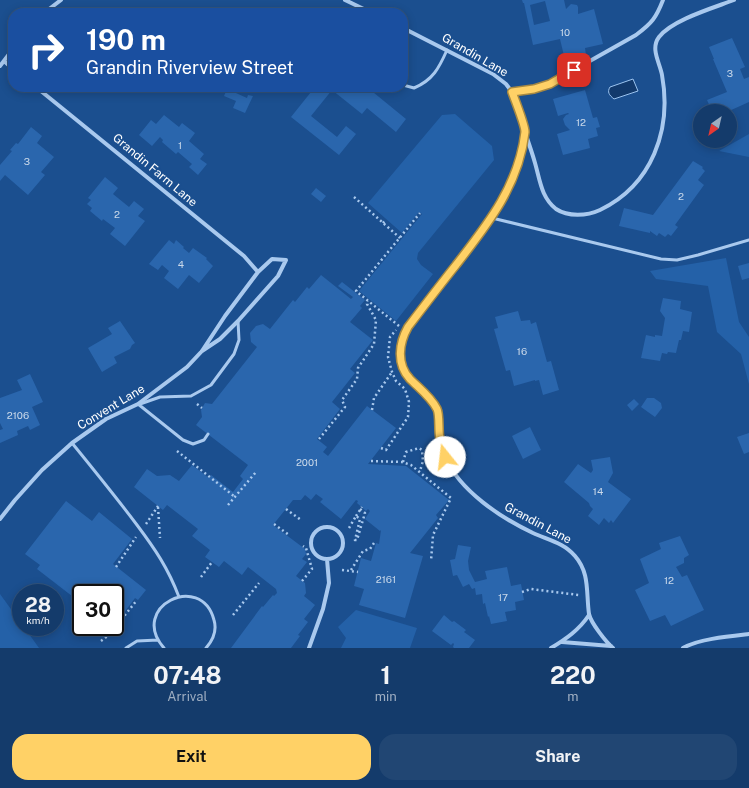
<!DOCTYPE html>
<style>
body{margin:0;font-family:"Public Sans",sans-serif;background:#214673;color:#f1f3f6;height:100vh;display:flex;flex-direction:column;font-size:15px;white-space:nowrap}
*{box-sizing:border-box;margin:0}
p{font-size:13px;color:#9dadc1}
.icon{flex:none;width:22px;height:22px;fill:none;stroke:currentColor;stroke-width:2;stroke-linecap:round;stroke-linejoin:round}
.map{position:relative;height:648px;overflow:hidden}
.panel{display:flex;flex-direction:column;background:#143b6b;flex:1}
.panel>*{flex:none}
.hud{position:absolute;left:8px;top:8px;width:400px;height:84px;border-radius:16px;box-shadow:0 2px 10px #0003,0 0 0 1px #33557e;background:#1a4fa0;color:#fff;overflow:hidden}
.needle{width:26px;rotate:214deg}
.tools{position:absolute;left:693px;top:104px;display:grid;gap:8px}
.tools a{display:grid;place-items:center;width:44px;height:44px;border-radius:50%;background:#143b6b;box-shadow:0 2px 10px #0003,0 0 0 1px #33557e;font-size:20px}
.speed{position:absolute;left:12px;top:584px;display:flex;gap:8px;font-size:20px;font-weight:700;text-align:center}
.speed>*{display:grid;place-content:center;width:52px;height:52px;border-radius:50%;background:#143b6b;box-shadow:0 2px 10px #0003,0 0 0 1px #33557e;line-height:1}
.speed small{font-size:10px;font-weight:400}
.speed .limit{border:2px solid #111;border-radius:6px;background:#fff;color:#111}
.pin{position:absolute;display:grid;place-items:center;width:34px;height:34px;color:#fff;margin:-17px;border-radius:8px;box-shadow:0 2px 6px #0006}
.me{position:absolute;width:44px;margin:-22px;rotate:344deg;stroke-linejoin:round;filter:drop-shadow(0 0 3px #0008)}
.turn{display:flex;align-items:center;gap:14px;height:84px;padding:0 12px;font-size:18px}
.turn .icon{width:52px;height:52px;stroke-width:2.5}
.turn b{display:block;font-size:28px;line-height:34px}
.eta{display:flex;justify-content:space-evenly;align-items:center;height:68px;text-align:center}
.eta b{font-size:24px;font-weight:700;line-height:28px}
.action{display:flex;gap:8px;margin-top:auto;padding:8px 12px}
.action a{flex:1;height:46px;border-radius:16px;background:#ffd166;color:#111;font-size:16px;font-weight:700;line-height:46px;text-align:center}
.action a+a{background:#214673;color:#f1f3f6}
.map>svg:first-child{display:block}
</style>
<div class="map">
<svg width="749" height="648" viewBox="0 0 749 648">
<rect width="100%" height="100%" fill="#1b4f8f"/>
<path fill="#2461a8" d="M 455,114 L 492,146 L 494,160 L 418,253 L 417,259 L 421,265 L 433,274 L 396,321 L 359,291 L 422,214 L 419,212 L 402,233 L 368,203 L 442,115 Z
M 749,134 L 749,157 L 719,151 Z
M 726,258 L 739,322 L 749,337 L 749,384 L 741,354 L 717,332 L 708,286 L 656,279 L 650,271 Z
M 0,594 L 21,623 L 21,627 L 24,627 L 39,648 L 0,648 Z
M 356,610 L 417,628 L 410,648 L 341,648 L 346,638 L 338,627 Z"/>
<path fill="#123a6d" stroke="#9cc4f0" d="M 633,79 L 638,91 L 614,99 C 609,95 607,92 610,87 Z"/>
<path fill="#2a66ad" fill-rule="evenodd" d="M 522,0 L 564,0 L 566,9 L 571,4 L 577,5 L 578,7 L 578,14 L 594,9 L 603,44 L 585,48 L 586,55 L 565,60 L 560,39 L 533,45 L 524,3 L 523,3 ZM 545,1 L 550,21 L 534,25 L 530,5 Z
M 732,38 L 745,67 L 740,69 L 744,79 L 749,77 L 749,102 L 729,111 L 712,111 L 707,100 L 727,92 L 713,59 L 714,59 L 709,47 Z
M 315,87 L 368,87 L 368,88 L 406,119 L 396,132 L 367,108 L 362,114 L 332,90 L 311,116 L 337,137 L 346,126 L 356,134 L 339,155 L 291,117 Z
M 227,89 L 247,98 L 248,95 L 253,96 L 245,113 L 233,108 L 236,101 L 224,96 Z
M 585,90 L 593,118 L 597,117 L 600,127 L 596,128 L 598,136 L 588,139 L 590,148 L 563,155 L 557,134 L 570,130 L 565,125 L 563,119 L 566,115 L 569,114 L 568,113 L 558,116 L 553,99 Z
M 164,115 L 179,127 L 182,123 L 195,133 L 189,141 L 204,154 L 200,159 L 207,164 L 198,175 L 189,167 L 192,164 L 178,152 L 176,154 L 162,142 L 163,140 L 160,137 L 152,146 L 139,135 L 151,120 L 156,124 Z
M 31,127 L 42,136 L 37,143 L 54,157 L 41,172 L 45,175 L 28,195 L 5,175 L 0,181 L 0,165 L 12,151 L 10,150 L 16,143 L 18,144 Z
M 693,161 L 703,167 L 702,168 L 705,171 L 698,180 L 704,185 L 675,225 L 678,227 L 671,236 L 668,234 L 665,237 L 659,233 L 657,236 L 650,231 L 650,233 L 619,226 L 624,208 L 653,215 Z
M 105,177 L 118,188 L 113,194 L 129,207 L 134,201 L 144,209 L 138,216 L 145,221 L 125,246 L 110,234 L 115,228 L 103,219 L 102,221 L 90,211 L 92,208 L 87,204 L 91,200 L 88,198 Z
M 316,188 L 326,196 L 321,202 L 311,194 Z
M 169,240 L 174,244 L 176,240 L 184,247 L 183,248 L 189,253 L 193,248 L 207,258 L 206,259 L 213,266 L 199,283 L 189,275 L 178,289 L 164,278 L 169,271 L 162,265 L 158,270 L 149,264 Z
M 749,263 L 749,278 L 742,280 L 738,266 Z
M 321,275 L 351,299 L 353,297 L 338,286 L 342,282 L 365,300 L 360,306 L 362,308 L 350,322 L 373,340 L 350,369 L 355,373 L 332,402 L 340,409 L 317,439 L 327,447 L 323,452 L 328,456 L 367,406 L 396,428 L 368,464 L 406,466 L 449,500 L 436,515 L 438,518 L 410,553 L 423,556 L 405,618 L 359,605 L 364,589 L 354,586 L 361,558 L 371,561 L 376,543 L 379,544 L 381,530 L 380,531 L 365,519 L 370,511 L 368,509 L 366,511 L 357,503 L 358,501 L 356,500 L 341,519 L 320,502 L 323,499 L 316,494 L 311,500 L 305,495 L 301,500 L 293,500 L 273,525 L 305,549 L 306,554 L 302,559 L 307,562 L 296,576 L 305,583 L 306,593 L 304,596 L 315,605 L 304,619 L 308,622 L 298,635 L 300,636 L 291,648 L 231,648 L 262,606 L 263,607 L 273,595 L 274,596 L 277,593 L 276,589 L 248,567 L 242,575 L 224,561 L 219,567 L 205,557 L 210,550 L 192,536 L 198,529 L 167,505 L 163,510 L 134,487 L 147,469 L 157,476 L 170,475 L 179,481 L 192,465 L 209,478 L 211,475 L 233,492 L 243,479 L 240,476 L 248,465 L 196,425 L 202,417 L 201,410 L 205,403 L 212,404 L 257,347 L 251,342 L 250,333 L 256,326 L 263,324 L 270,329 L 293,300 L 295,302 L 307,287 L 309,289 Z
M 663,298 L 681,301 L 680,309 L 692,312 L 689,332 L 683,331 L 681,340 L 679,340 L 676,353 L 668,352 L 667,354 L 662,353 L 660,361 L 641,358 L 646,335 L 655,337 L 655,335 L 662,336 L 665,318 L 660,311 Z
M 518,311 L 521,321 L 530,320 L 531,324 L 536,322 L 547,362 L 551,361 L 559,390 L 543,395 L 539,380 L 535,381 L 535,380 L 514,386 L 510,370 L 506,371 L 494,329 L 498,328 L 495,317 Z
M 120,321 L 135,343 L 132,345 L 130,349 L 114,357 L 117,363 L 102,372 L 88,348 L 112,334 L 108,328 Z
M 30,374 L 43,402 L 32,407 L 40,425 L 30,430 L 28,426 L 17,431 L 18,435 L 0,443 L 0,430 L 3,429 L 0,423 L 0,398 L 22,390 L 17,380 Z
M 647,398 L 654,398 L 661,403 L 662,408 L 655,417 L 641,407 Z
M 634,399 L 639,404 L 632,411 L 627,405 Z
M 530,427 L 541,450 L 523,459 L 512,436 Z
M 749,433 L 749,452 L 744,454 L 737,437 Z
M 610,457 L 613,473 L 608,482 L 631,499 L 613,523 L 611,520 L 609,523 L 604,518 L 599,525 L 588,516 L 593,509 L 590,506 L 589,503 L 564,482 L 578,464 L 591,473 L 593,470 L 591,460 Z
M 66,501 L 92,521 L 99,512 L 132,539 L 113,564 L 146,590 L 138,600 L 135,598 L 115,625 L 115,593 L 81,593 L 81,603 L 37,569 L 40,565 L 25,554 Z
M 680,536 L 689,555 L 684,558 L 684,563 L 676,567 L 682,577 L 687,575 L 704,610 L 671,626 L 665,615 L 650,621 L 635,590 L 649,583 L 640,559 L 661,549 L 659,543 Z
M 458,545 L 471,547 L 468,561 L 469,570 L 475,582 L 487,579 L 485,571 L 507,567 L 511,586 L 521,584 L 524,600 L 515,602 L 516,610 L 505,612 L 507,621 L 491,624 L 489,616 L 488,617 L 485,603 L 483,604 L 482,594 L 476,595 L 475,588 L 472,589 L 469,584 L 463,587 L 457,575 L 453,576 L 450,560 L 455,559 Z
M 444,615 L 452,622 L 454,621 L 466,630 L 464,632 L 475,640 L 469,648 L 454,648 L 453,647 L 454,644 L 453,643 L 451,645 L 432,631 Z"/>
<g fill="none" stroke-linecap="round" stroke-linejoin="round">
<path stroke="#a9c9ee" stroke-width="2.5" stroke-dasharray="2 3" stroke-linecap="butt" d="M 354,197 L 400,238
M 383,223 L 386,219
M 399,326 L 356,291 L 420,213
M 197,404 L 202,408
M 372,410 L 374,398 L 392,372
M 319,439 L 345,407 L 342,400 L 357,379 L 358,368 L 374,344 L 376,320 L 367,304 L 368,301
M 381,448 L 386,450 L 408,417 L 409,402 L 405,389 L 396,381 L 392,372 L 388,357 L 390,337 L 396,330
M 177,451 L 235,497
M 371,461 L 402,462 L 411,465 L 451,498 L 433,535 L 431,561
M 403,462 L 406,452 L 419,448 L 422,450 L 423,461 L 420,471
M 228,505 L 256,472
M 158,507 L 160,538
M 286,509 L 301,520
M 356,516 L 362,507
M 146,524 L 158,506
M 274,524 L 289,535
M 349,528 L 356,516 L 360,519 L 355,540 L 357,540 L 365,513 L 360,509
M 116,567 L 136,537
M 342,570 L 358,572
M 351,570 L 363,551 L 370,549 L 374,543
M 201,577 L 212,562
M 302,581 L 312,569 L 306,548 L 303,546
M 522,592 L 531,589 L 579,595
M 233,615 L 259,583
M 101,641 L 109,635 L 137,600"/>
<path stroke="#a9c9ee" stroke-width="3" d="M 403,85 L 414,88 C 433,80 439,68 447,50
M 492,218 L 661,259 L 677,260 L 698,255 L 749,240
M 138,404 L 183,440 L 193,444 L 204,440 L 208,434
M 140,404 L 160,397 L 191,396 L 211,385 L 234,354 L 239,340 L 238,321
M 72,443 C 94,470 116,497 137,525 C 155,549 168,568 179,597
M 126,648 L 137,641 L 158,640
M 164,648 C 128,607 201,571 214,620 C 217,630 213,640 206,648"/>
<path stroke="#a9c9ee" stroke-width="4" d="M 345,0 L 372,13
M 44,13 L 61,0
M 403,28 L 493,74 L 506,84 L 512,92 L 525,131 L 522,152 L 516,171 L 501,202 L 487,226 L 408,327 C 400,343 396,363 409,378 C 415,385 422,390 428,398 C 431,401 436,405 437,409 C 439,413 438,418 438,422 C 439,434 441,446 445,457 C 460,491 501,518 533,533 C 549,540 564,543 575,556 C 590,573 586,593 589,614 C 591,623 606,642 613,648
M 4,61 L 13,69
M 0,66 L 13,49
M 36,87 L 244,256 L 258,272
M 512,92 L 534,89 L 549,84 L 636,35 C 652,23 656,18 663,0
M 525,131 C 528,142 532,152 535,163 C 540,180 541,197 556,209 C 568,217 587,216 600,210 C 652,185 672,130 662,75 C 660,63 650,49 659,37 C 672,20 713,8 734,0
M 0,519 L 15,500 L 42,470 L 72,443 L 106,419 L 138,404 L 187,367 L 202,351 L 225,316 L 258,272 L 272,259 L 286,260 L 278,276 L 238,321 L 220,339 L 202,351
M311 543a16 16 0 1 1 32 0a16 16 0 1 1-32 0Z
M 562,642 L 611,646
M 309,648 L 323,609 L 329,583 L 327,559
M 551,648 C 566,639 579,630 589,615
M 683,648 C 698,639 731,636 749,634"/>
</g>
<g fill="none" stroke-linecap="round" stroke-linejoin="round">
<g stroke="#a68842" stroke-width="10">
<path id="route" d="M 445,457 C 444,451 441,445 440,439 C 438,431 440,415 437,409 C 431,397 419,388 410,379 C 396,364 399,343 408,327 C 424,306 440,285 456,265 C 488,224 519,185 525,132 C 525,125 515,100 512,92 L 534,89 L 550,84 L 574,70"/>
</g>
<use href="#route" stroke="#ffd166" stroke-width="7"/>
</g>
<g text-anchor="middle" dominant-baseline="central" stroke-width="4" stroke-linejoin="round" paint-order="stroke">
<g font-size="10" fill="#cad9ea">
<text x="565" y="32">10</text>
<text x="730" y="73">3</text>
<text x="581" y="122">12</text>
<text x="180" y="145">1</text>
<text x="27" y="161">3</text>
<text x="681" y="196">2</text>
<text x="117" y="214">2</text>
<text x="181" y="264">4</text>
<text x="522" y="351">16</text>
<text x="18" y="415">2106</text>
<text x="307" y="462">2001</text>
<text x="598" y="491">14</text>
<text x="386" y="579">2161</text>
<text x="669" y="580">12</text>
<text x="503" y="597">17</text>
</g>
<g font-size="12" fill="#fff" stroke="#1b4f8f">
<text transform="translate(475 55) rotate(30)">Grandin Lane</text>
<text transform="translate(155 170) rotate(40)">Grandin Farm Lane</text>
<text transform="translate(111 407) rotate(-31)">Convent Lane</text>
<text transform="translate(538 523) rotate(28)">Grandin Lane</text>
</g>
</g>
</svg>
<div class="tools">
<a><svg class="needle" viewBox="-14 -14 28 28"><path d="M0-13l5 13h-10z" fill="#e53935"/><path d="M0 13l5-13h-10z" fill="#9dadc1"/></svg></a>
</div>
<div class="speed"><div>28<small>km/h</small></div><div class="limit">30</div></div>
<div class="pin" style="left:574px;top:70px;background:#d93025"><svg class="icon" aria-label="arrive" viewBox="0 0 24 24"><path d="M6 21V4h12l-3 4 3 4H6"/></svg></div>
<svg class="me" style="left:445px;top:457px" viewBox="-20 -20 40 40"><circle r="19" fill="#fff"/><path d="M0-13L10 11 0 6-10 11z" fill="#ffd166"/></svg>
<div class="hud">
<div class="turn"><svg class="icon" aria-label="right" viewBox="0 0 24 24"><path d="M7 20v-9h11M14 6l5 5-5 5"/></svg><div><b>190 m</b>Grandin Riverview Street</div></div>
</div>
</div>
<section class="panel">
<div class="eta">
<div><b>07:48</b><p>Arrival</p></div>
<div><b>1</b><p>min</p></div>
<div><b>220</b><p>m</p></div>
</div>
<div class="action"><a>Exit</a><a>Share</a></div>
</section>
